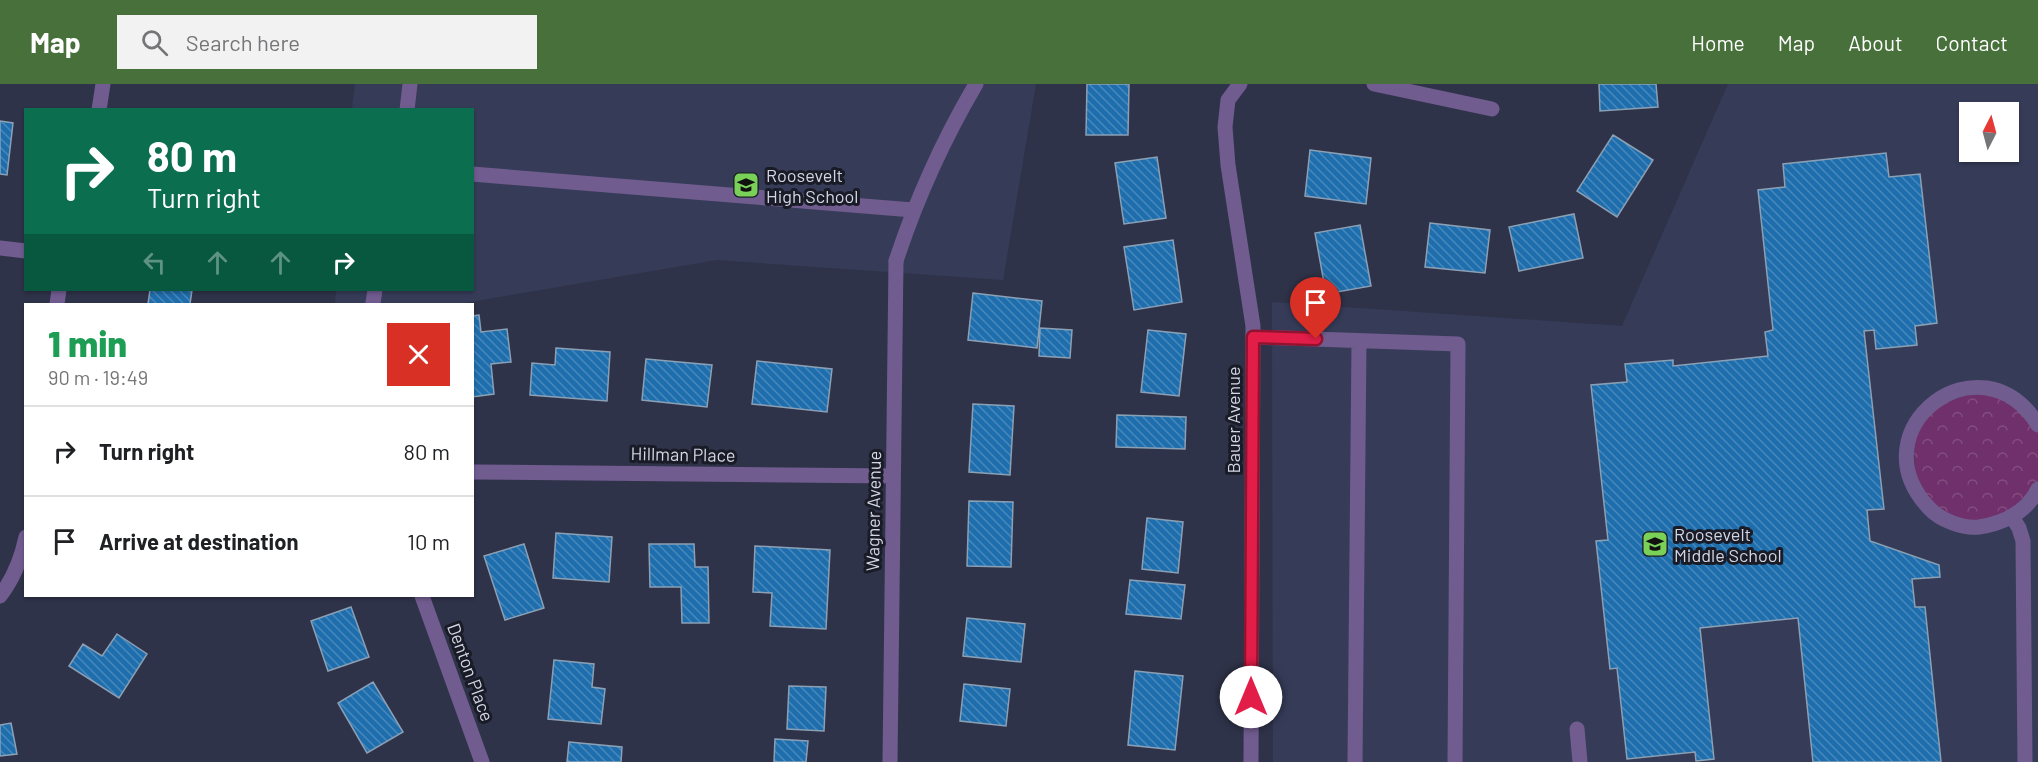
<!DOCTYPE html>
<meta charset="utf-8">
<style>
body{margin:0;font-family:Barlow,sans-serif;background:#f2f2f2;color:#202124;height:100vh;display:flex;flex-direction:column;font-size:22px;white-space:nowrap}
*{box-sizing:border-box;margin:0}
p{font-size:20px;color:#757577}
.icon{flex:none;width:33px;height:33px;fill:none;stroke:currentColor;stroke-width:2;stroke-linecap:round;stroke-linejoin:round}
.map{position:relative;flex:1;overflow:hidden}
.details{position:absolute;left:24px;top:219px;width:450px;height:294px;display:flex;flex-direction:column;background:#fff;border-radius:0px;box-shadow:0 2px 4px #0004}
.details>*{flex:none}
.banner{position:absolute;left:24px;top:24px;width:450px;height:183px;border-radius:0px;box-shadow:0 2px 4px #0004;background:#0b6e4f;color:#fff;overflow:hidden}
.needle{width:39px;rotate:6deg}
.fabs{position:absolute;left:1959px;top:18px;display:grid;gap:12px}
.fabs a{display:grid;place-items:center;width:60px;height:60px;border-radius:0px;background:#fff;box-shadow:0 2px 4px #0004;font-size:30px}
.pin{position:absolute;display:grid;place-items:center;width:51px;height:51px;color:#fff;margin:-62px -26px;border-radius:50% 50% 50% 0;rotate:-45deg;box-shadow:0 0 6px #0007}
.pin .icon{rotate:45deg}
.me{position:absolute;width:66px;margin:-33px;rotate:0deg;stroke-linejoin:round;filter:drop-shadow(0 0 4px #0008)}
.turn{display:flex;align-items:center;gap:21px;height:126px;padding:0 24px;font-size:27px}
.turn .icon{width:78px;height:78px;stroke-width:2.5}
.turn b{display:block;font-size:42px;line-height:51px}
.lanes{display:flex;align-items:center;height:57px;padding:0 24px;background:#0003;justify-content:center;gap:30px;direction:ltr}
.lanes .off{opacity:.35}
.round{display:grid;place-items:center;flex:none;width:63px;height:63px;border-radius:0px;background:#f2f2f2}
.overview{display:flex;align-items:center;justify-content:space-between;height:102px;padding:0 24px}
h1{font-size:36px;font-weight:800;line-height:45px;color:#1e9e55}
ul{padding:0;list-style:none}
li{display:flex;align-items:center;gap:18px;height:90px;padding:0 24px;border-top:2px solid #e0e0e0}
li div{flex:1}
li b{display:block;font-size:22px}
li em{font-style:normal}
header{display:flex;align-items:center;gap:36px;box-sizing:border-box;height:84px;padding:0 30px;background:#48703b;color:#fff}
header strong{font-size:28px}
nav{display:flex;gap:33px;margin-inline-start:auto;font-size:21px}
.search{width:420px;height:54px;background:#f2f2f2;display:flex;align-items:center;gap:15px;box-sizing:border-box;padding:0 21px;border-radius:0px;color:#757577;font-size:22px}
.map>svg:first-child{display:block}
</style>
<header>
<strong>Map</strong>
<div class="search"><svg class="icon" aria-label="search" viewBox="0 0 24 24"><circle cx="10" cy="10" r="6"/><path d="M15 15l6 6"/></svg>Search here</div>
<nav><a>Home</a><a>Map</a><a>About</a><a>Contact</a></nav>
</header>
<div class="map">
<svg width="2038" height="678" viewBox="0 0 2038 678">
<defs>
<pattern id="park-crowns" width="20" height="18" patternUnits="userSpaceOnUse" patternTransform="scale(1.5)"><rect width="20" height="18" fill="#6f306b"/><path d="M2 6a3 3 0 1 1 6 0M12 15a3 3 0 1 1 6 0" fill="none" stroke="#834d80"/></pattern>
<pattern id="building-back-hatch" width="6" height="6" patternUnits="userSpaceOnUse" patternTransform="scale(1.5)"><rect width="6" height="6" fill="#1e6dac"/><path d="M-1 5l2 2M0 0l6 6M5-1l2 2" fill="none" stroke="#4888bb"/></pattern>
</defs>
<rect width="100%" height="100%" fill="#2f3349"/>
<path fill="#363c58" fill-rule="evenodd" d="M 355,0 L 1036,0 L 1003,196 L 717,176 L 458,220 L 335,220 L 336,206 L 472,206 L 472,26 L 352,25 Z
M 1728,0 L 2038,0 L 2038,678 L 1273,678 L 1272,218 L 1622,242 ZM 1970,28 L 2008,28 L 2008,68 L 1970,68 Z"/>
<path fill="url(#park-crowns)" d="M 1989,304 L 2038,341 L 2038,405 L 1997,440 L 1951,438 L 1916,410 L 1913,344 L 1925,325 Z"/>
<path fill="url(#building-back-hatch)" stroke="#8ba0b5" stroke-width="1.5" d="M 1087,0 L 1129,0 L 1128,51 L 1086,51 Z
M 1599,0 L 1656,0 L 1658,23 L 1600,27 Z
M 0,37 L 13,39 L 7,91 L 0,90 Z
M 1613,51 L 1653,76 L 1617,133 L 1577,107 Z
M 1310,66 L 1371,74 L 1366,120 L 1305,112 Z
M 1886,69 L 1889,93 L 1920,90 L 1937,239 L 1915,242 L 1917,261 L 1876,265 L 1874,246 L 1864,247 L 1884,425 L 1867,426 L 1870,457 L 1939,481 L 1940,493 L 1912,495 L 1915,523 L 1925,523 L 1941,678 L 1813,678 L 1798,534 L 1700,544 L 1714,675 L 1696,677 L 1695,668 L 1627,675 L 1617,584 L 1610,585 L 1596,457 L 1608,456 L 1591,301 L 1627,298 L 1625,280 L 1673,276 L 1673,282 L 1768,272 L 1765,248 L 1773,246 L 1758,106 L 1785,103 L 1783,80 Z
M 1157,73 L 1166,134 L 1124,140 L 1115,79 Z
M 1574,130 L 1583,174 L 1519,187 L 1509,143 Z
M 1430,139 L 1490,146 L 1485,189 L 1425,183 Z
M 1360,141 L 1371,202 L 1326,210 L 1315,149 Z
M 1173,156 L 1182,218 L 1134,226 L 1124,163 Z
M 150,206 L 192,206 L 190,220 L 148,220 Z
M 973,209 L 1042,217 L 1037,264 L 968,256 Z
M 479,231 L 481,248 L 507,245 L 511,278 L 491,280 L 494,310 L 472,313 L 472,232 Z
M 1040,244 L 1072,246 L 1070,274 L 1039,272 Z
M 1148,246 L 1186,250 L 1179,312 L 1141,308 Z
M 556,264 L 610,268 L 607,317 L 530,311 L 532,279 L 555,281 Z
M 646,275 L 712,281 L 707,323 L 642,316 Z
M 757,277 L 832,285 L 827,328 L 752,320 Z
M 973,320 L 1014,322 L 1010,391 L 969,388 Z
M 1117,331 L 1186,333 L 1185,365 L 1116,363 Z
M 969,417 L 1013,418 L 1011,483 L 967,482 Z
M 1147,434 L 1183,438 L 1178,489 L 1142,485 Z
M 556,449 L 612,453 L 609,498 L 553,494 Z
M 524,460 L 544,524 L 505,536 L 484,472 Z
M 649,460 L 694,460 L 695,483 L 708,483 L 709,539 L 682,539 L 681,503 L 650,503 Z
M 755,462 L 830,466 L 826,545 L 770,542 L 772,509 L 753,508 Z
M 1130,496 L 1185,501 L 1181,535 L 1126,530 Z
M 351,523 L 369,573 L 328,587 L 311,537 Z
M 967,534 L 1025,540 L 1021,578 L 963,572 Z
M 117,550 L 147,570 L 119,614 L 69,582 L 83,560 L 102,572 Z
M 554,576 L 594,580 L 592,603 L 605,605 L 601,640 L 548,635 Z
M 1135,587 L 1183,592 L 1175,666 L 1128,661 Z
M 373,598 L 403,648 L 367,669 L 338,619 Z
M 964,600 L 1010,605 L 1006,642 L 960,637 Z
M 789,602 L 826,603 L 824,647 L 787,645 Z
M 11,639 L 17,670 L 0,672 L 0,641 Z
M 775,655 L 808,657 L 806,678 L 774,678 Z
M 569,658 L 622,663 L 621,678 L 567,678 Z"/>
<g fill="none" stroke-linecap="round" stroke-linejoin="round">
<path stroke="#715c90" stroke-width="15" d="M 407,26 L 410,0
M 472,90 L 913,126
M 896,177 C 917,113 942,58 976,0
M 373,219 L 375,206
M 1253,253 L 1458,260 L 1455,678
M 2038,341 C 1981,249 1855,345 1929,424 C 1940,436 1963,445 1979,443 C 2004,439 2026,429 2038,405
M 2012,433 L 2019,444 L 2023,457 L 2025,678
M 1577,645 L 1580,678
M 1355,678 L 1359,257"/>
<path stroke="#715c90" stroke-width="15" d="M 1240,0 L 1228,16 L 1225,43 L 1228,81 L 1253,242 L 1251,678
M 1374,0 L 1492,25
M 99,26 L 103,0
M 0,164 L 26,167
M 373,219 L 373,220
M 57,220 L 59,206
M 472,388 L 893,392
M 0,512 C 14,494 21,476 26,453
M 422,512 L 482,678
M 890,678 L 896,177"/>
</g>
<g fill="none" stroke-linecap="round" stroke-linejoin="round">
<g stroke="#92132f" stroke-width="15">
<path id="route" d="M 1251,613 L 1253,253 L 1316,255"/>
</g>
<use href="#route" stroke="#e11d48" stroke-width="10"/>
</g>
<defs>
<g id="school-square" transform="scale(1.35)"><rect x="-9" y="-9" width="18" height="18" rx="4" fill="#79d157" stroke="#191c26"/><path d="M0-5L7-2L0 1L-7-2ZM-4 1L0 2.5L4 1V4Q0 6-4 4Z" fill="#111"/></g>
</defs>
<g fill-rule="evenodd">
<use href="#school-square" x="746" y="101"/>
<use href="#school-square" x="1655" y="460"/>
</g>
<g text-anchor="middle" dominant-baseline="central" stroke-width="6" stroke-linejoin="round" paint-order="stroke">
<g font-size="18" fill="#d3d6e4" stroke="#191c26" text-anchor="start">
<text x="766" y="91">Roosevelt<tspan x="766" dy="21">High School</tspan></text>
<text x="1674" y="450">Roosevelt<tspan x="1674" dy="21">Middle School</tspan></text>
</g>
<g font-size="18" fill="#d3d6e4" stroke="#191c26">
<text transform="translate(1233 336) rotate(-90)">Bauer Avenue</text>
<text transform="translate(683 370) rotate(1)">Hillman Place</text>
<text transform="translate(873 427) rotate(-89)">Wagner Avenue</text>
<text transform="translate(471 588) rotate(70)">Denton Place</text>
</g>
</g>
</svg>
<div class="fabs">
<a><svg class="needle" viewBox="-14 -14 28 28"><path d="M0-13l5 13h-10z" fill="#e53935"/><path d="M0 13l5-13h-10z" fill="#757577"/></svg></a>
</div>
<div class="pin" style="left:1316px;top:255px;background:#d93025"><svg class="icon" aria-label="arrive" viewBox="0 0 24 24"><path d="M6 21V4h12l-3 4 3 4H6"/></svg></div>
<svg class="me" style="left:1251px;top:613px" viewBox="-20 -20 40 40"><circle r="19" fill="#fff"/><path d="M0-13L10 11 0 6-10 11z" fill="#e11d48"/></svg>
<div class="banner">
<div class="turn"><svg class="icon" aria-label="right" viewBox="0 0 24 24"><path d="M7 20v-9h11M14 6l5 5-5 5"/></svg><div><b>80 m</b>Turn right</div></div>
<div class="lanes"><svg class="icon off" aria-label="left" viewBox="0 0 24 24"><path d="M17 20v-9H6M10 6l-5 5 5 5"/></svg><svg class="icon off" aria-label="ahead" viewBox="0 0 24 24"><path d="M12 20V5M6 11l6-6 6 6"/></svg><svg class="icon off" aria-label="ahead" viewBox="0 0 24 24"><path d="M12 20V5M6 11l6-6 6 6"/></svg><svg class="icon" aria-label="right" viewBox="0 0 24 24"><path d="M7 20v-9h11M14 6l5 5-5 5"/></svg></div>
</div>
<section class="details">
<div class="overview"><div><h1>1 min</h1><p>90 m · 19:49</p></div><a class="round" style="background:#d93025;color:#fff"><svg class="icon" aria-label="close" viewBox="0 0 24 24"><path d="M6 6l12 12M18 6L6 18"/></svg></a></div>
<ul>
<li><svg class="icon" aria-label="right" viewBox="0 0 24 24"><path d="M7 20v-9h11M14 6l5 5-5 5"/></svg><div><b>Turn right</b></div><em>80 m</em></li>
<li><svg class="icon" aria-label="arrive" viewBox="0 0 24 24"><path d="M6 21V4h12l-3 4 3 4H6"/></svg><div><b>Arrive at destination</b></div><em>10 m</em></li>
</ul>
</section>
</div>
